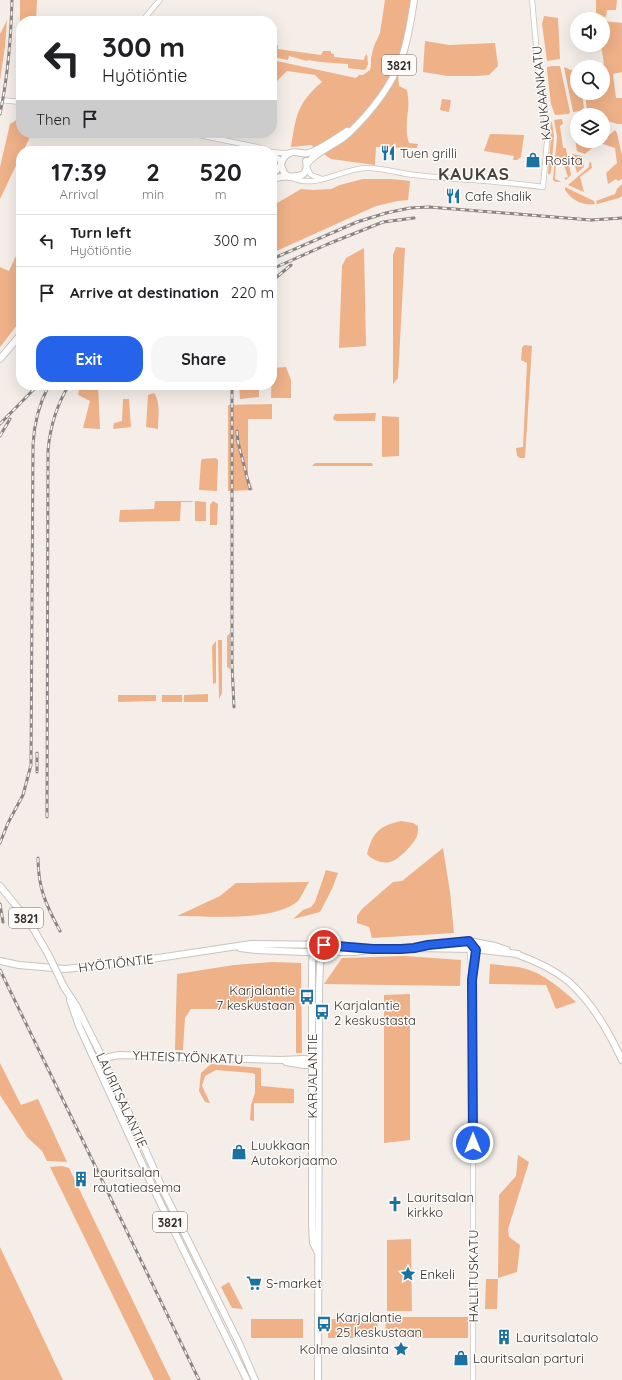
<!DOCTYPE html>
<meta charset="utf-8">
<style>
body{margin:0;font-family:Quicksand,sans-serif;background:#f6f6f6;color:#202124;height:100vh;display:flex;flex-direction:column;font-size:15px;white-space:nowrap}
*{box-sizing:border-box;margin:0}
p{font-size:13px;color:#757577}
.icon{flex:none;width:22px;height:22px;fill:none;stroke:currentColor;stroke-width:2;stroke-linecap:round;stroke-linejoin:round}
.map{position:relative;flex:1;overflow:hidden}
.sheet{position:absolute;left:16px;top:146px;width:261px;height:244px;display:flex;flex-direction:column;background:#fff;border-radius:16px;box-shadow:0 4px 16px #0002}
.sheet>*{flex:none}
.banner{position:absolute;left:16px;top:16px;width:261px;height:122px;border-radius:16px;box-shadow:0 4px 16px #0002;background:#fff;color:#202124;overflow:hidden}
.buttons{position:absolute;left:570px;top:12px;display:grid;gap:8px}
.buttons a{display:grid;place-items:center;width:40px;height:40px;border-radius:50%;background:#fff;box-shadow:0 4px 16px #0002;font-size:20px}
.pin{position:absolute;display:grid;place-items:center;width:34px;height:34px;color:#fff;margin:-17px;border:2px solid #fff;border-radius:50%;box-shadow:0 1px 4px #0007}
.me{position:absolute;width:44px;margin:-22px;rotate:0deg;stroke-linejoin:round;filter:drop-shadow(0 0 3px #0008)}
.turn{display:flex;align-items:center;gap:14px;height:84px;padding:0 20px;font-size:18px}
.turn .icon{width:52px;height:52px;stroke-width:2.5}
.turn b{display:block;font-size:28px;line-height:34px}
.then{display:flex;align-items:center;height:38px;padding:0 20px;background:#0003;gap:8px;font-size:15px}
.eta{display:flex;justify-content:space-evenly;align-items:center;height:68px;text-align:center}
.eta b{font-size:24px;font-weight:800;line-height:28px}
.primary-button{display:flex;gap:8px;margin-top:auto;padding:8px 20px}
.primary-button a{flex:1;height:46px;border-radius:16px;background:#2563eb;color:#fff;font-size:16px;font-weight:800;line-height:46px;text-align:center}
.primary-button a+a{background:#f6f6f6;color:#202124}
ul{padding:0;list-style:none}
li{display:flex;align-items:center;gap:12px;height:52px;padding:0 20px;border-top:1px solid #e0e0e0}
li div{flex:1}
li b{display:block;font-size:15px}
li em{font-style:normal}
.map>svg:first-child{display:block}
</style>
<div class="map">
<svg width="622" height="1380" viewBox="0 0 622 1380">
<rect width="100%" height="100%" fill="#f4ede8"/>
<path fill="#eeb188" d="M 20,0 L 37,0 L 36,21 L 21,21 L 21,93 L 16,92 L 20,48 Z
M 385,0 L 411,0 L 403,46 L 397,62 L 399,86 L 407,90 C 408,96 409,103 408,110 C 407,121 405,131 409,143 L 418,144 L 417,148 L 376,147 L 375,165 L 331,159 L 311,145 L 291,147 C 296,116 297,103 322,82 L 315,75 L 287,71 L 272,86 L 272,60 L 356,78 L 359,75 L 363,75 L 370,70 L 371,65 L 371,58 L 374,46 L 380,33 Z
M 596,0 L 617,0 L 616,10 L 607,10 L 606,17 L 598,16 L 596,14 Z
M 544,16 L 558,18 L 560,59 L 547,61 L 542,24 Z
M 7,20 L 5,46 L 0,80 L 0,34 Z
M 603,21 L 622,23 L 622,72 L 613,74 L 616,98 L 622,98 L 622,124 L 618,124 L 603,120 L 603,115 L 593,115 L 587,111 L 585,93 L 603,93 C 603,77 606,59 600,45 L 603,45 Z
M 425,41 L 449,45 L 495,43 L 498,66 L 489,75 L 477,76 L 448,76 L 423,72 Z
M 272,45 L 278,45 L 278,49 L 321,55 L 323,51 L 331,51 L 331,53 L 334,54 L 334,57 L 364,60 L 365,56 L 367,54 L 368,64 L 366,69 L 363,70 L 348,68 L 348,64 L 320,62 L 308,60 L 307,61 L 289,56 L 288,60 L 272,57 Z
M 552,66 L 560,66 L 570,112 L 569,114 L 555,115 L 551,104 L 547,70 L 547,67 Z
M 564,67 L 571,70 L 577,70 L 577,93 L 582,93 L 584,108 L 581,111 L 573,112 Z
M 442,99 L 451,100 L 449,112 L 440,110 Z
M 21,117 L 21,133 L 32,133 L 23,151 L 21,151 L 21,155 L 0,199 L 0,167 L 10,124 Z
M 574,117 L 577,117 L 577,141 L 600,141 L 585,154 L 577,151 L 572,120 Z
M 562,119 L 563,124 L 560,126 L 563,148 L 566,148 L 566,149 L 571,175 L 566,180 L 564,178 L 568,177 L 563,162 L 556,161 L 555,179 L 561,182 L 556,182 L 553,180 L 557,137 L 554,120 Z
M 551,122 L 552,122 L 554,136 L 551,172 L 550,174 L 548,174 L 551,137 Z
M 615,130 L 617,133 L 622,156 L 622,179 L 618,181 L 616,179 L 608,184 L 606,173 L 617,163 L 615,148 L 600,143 Z
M 490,134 L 524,135 L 521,157 L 517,160 L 513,160 L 514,156 L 484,151 Z
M 572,154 L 582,156 L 584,167 L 577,173 Z
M 591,162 L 592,168 L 580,177 L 584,192 L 568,185 L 589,167 L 589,163 Z
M 363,179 L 391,179 L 410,181 L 408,200 L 398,201 L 376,206 L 272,253 L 272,206 L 301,189 L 313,190 L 331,189 L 340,185 Z
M 622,184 L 622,196 L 619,198 L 597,204 L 596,201 L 615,194 L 617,189 Z
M 565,187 L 594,201 L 595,204 C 582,206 572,200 565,190 Z
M 20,247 L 21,320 L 0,347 L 0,267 L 9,271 Z
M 396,247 L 405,248 L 398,378 L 393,384 L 393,255 Z
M 364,248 L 366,346 L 339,348 L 342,266 L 346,258 Z
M 524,345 L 532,346 L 525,458 L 520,458 L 517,456 L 516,448 L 523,447 L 527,363 L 521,360 L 522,348 Z
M 286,367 L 291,380 L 291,398 L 271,398 L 272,368 Z
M 80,385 L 98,385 L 100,429 L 83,428 L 90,401 L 78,395 Z
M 239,385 L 259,385 L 259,397 L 240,399 Z
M 154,393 C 161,402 158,418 158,429 L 146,427 L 148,395 Z
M 123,399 L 129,399 L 131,427 L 113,429 L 114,423 L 122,421 Z
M 272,404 L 272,419 L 248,419 L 248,476 L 253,490 L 228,491 L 228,405 Z
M 376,413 L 375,421 L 337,421 L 334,420 L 333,418 L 335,414 Z
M 382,416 L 399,417 L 399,456 L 382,457 Z
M 216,458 L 218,460 L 217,491 L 199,490 L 201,461 L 202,459 Z
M 315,463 L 372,463 L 373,466 L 312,466 Z
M 155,501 L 192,501 L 193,502 L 181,502 L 180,521 L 119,522 L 120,510 L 154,509 Z
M 195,501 L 206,502 L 206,521 L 195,521 Z
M 213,501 L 218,504 L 217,525 L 210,525 L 210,505 Z
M 230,633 L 230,669 L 227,667 L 227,636 Z
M 218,640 L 222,640 L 222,693 L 219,699 Z
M 216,641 L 216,683 L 213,684 L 212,646 Z
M 208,694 L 208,702 L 184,702 L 184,695 Z
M 118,695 L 156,695 L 156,701 L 118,702 Z
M 162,695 L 182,695 L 182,702 L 162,702 Z
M 401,821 L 413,823 L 418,826 C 418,830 418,835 416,838 C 412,846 398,860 390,862 C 382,864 372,860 367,854 C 373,832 379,826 401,821 Z
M 443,848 L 450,892 L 454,933 L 372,938 L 369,927 L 357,923 L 357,916 L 362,909 L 393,882 L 402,881 Z
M 326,870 L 338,873 L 332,889 L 320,912 L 293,919 L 303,910 L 311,907 L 315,902 Z
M 309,882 C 305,888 302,896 298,901 C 274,922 208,916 177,916 L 220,896 L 236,883 Z
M 405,956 L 461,960 L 460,986 L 324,984 L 342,958 Z
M 272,962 L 301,963 L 302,1053 L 296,1053 L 296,1009 L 191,1009 L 185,1018 L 183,1050 L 175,1050 L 177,974 L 234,965 Z
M 490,964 C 499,965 509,966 518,967 C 541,971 559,987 576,1002 L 556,1009 L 546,985 L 489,984 Z
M 410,994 L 410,1140 L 384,1143 L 384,995 Z
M 0,1063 L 21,1105 L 38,1099 L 67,1162 L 47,1161 L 42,1151 L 27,1137 L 0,1095 Z
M 211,1064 L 261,1068 L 261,1086 L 294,1089 L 294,1103 L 254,1103 L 254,1121 L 250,1120 L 251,1105 L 255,1093 L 255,1074 L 252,1073 L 216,1070 L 205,1076 L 202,1086 L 210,1103 L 205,1102 L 199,1091 L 201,1073 Z
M 518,1155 L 529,1162 L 508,1229 L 509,1237 L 520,1245 L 517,1272 L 498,1278 L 499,1195 L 516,1176 Z
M 62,1166 L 69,1168 L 171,1380 L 154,1380 L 50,1167 Z
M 411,1239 L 412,1311 L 387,1311 L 387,1240 Z
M 0,1247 L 63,1380 L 0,1380 Z
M 486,1279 L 498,1279 L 497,1309 L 485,1309 Z
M 229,1282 L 243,1309 L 232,1308 L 221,1287 Z
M 386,1317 L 468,1317 L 468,1338 L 385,1338 Z
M 251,1319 L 303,1319 L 303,1338 L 251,1338 Z
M 328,1319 L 378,1319 L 377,1338 L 328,1338 Z"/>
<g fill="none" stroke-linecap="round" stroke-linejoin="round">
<g stroke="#cac3be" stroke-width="6">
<path id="minor" d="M 142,21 L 160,0
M 0,100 L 21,102
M 189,133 L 257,147 L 269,151
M 272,152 L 281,153 L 288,153
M 272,154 L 279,159 L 281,164
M 307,168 L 311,175 L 322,179
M 292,178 C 317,189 341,169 366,168 C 382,167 399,174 415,175 C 457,180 500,181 543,187 L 548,130 L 538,66 L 532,0
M 469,941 L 473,993 L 473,1380
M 469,941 L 476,950 L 473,974"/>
</g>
<g stroke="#cac3be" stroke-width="8">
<path id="major" d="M 307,164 C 316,151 336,145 348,134 C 370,113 390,88 401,60 C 408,41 411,20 414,0
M 272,175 L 281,165
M 289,177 L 284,173 L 281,165 C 282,160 284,155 290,153 C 296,150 302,155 308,153 C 318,151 338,137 347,131
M 272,180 C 275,179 278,177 281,177 C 292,175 310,181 306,161
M 0,359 L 21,334
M 0,886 L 30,923 L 48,954
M 315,945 L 313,952 L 312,963 L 312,1224 L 313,1243 L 318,1253
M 426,946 L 469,941 L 495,946 L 507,950
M 240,948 L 256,950 L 304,952 L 355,952 L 373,949 L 414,948 L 473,949 L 518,954
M 516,954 C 533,960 553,969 568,981 C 591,1001 609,1032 622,1060
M 0,961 L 19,965 L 65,969 L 125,963 L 251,944 L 338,945 L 373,949
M 64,987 L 77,1007 L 103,1059 L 133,1122 L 164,1192 L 239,1343 L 255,1380
M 70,1000 L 79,1026 L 157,1196 L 247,1380
M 101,1060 L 109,1057 L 119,1055 L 281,1060 L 304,1059 L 314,1060
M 286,1062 L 304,1065 L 314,1065
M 318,1380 L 319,989 L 320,964 L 324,945"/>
</g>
<use href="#minor" stroke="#fff" stroke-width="4.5"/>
<use href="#major" stroke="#fff" stroke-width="6"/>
<g stroke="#8a8582" stroke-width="3">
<path id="rail" d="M 0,114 C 8,76 11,38 12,0
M 272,259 L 357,222 L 386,213 L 410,208 L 429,207 L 454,209 L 591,220 L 622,218
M 272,269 L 328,244 L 383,222 L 414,218
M 272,281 L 291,265
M 232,385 L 232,665 L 234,707
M 0,424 L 38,385
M 237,431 L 238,442 L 250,489
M 0,436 L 10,419
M 37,753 L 37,772
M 47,817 L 48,451 C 50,427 56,406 69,385
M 0,843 L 8,823 L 23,795 L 31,765 L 33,445 C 34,423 39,404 49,385
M 38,858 C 38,888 46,905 60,931
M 0,904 L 3,922
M 0,970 L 199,1380"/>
</g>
<use href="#rail" stroke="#fefbf9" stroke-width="1.5" stroke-dasharray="4.5" stroke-linecap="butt"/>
<g stroke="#cac3be" stroke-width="8" stroke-linecap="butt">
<path id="major-bridge" d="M 48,954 L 64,987"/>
</g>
<use href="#major-bridge" stroke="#fff" stroke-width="6"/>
</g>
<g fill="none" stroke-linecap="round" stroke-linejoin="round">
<g stroke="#184099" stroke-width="10">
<path id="route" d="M 324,945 L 373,949 L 401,949 L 414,948 L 428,945 L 469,941 L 476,950 L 472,980 L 473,1143"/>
</g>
<use href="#route" stroke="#2563eb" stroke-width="7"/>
</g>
<defs>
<g id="restaurant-bare" transform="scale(1.2)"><path d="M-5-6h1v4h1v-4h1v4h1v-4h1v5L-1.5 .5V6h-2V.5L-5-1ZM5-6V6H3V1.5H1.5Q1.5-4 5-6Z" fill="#1a72a1" stroke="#fefbf9" stroke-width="2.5" paint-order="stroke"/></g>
<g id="shop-bare" transform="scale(1.2)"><path d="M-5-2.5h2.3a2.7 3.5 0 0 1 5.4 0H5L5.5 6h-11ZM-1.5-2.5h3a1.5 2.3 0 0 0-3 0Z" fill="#1a72a1" stroke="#fefbf9" stroke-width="2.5" paint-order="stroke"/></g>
<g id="bus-bare" transform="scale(1.2)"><path d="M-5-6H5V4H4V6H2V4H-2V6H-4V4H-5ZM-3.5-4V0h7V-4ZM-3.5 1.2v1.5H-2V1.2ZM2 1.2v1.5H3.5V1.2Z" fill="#1a72a1" stroke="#fefbf9" stroke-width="2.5" paint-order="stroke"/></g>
<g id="building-bare" transform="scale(1.2)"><path d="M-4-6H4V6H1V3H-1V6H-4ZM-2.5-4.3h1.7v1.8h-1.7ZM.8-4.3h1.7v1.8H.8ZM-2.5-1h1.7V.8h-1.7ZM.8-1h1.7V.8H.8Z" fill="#1a72a1" stroke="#fefbf9" stroke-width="2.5" paint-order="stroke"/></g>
<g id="church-bare" transform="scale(1.2)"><path d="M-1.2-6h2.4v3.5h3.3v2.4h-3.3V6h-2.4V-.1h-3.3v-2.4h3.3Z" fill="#1a72a1" stroke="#fefbf9" stroke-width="2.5" paint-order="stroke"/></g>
<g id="sight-bare" transform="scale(1.2)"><path d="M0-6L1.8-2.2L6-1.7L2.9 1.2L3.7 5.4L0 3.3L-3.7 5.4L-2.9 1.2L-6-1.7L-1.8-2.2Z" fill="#1a72a1" stroke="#fefbf9" stroke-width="2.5" paint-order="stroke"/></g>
<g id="supermarket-bare" transform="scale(1.2)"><path d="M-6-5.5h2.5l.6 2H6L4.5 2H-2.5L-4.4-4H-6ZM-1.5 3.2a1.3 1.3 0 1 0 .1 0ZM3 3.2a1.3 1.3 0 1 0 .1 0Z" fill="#1a72a1" stroke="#fefbf9" stroke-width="2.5" paint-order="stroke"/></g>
</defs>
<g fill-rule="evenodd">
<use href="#restaurant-bare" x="388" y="153"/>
<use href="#shop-bare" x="533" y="160"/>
<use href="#restaurant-bare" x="453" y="196"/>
<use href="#bus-bare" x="307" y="997"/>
<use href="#bus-bare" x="322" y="1012"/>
<use href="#shop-bare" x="239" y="1152"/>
<use href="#building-bare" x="81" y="1179"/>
<use href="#church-bare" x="395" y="1204"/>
<use href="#sight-bare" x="408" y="1274"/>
<use href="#supermarket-bare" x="254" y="1283"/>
<use href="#bus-bare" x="324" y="1324"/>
<use href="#building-bare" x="504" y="1337"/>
<use href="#sight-bare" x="401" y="1349"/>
<use href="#shop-bare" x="461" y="1358"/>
</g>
<g text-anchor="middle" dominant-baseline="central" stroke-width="3" stroke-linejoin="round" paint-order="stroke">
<g fill="#fefbf9" stroke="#6e6b69" stroke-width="1">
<rect x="382" y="55" width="34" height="20" rx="3"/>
<rect x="9" y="908" width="34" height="20" rx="3"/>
<rect x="153" y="1212" width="34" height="20" rx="3"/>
</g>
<g font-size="12" font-weight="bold" fill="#302d2b">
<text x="399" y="65">3821</text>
<text x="26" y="918">3821</text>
<text x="170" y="1222">3821</text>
</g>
<g font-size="13" fill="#302d2b" stroke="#fefbf9">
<text transform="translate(541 93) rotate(-96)">KAUKAANKATU</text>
<text transform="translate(116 963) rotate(-7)">HYÖTIÖNTIE</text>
<text transform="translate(188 1057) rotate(2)">YHTEISTYÖNKATU</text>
<text transform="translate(312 1076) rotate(-90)">KARJALANTIE</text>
<text transform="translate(122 1100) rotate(65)">LAURITSALANTIE</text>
<text transform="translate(473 1276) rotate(-90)">HALLITUSKATU</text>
</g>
<g font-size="13" fill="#302d2b" stroke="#fefbf9" text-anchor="start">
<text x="400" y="153">Tuen grilli</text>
<text x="545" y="160">Rosita</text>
<text x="465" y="196">Cafe Shalik</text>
<text x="295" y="990" text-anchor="end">Karjalantie<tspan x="295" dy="15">7 keskustaan</tspan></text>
<text x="334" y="1005">Karjalantie<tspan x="334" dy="15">2 keskustasta</tspan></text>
<text x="251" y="1145">Luukkaan<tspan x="251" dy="15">Autokorjaamo</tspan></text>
<text x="93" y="1172">Lauritsalan<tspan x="93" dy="15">rautatieasema</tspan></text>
<text x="407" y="1197">Lauritsalan<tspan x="407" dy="15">kirkko</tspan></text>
<text x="420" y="1274">Enkeli</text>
<text x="266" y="1283">S-market</text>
<text x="336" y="1317">Karjalantie<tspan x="336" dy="15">25 keskustaan</tspan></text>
<text x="516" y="1337">Lauritsalatalo</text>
<text x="389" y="1349" text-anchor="end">Kolme alasinta</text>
<text x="473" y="1358">Lauritsalan parturi</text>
</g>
<g font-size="17" font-weight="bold" letter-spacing="1" fill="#48423f" stroke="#fefbf9">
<text x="474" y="173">KAUKAS</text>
</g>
</g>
</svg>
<div class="buttons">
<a><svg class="icon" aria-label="sound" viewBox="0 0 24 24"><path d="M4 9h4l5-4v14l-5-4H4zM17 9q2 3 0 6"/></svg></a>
<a><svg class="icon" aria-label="search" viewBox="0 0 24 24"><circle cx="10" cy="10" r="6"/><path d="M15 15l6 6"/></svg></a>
<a><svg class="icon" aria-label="layers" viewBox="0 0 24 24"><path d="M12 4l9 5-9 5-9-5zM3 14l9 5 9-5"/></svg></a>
</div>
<div class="pin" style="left:324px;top:945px;background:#d93025"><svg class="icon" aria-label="arrive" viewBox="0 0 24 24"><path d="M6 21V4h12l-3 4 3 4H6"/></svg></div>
<svg class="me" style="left:473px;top:1143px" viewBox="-20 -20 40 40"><circle r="17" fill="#2563eb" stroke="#fff" stroke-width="3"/><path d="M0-11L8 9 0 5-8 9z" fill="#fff"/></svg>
<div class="banner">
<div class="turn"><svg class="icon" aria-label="left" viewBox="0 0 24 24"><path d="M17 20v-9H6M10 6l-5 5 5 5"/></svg><div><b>300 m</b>Hyötiöntie</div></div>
<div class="then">Then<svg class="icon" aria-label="arrive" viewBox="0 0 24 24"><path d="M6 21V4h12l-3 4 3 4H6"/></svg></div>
</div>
<section class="sheet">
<div class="eta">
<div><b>17:39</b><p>Arrival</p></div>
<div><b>2</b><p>min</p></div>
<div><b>520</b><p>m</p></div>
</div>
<ul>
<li><svg class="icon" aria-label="left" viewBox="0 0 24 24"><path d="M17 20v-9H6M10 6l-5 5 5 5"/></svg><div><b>Turn left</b><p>Hyötiöntie</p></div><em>300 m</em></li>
<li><svg class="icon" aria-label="arrive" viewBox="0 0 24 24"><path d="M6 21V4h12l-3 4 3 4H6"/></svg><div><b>Arrive at destination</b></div><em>220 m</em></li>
</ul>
<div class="primary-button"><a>Exit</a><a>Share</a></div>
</section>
</div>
